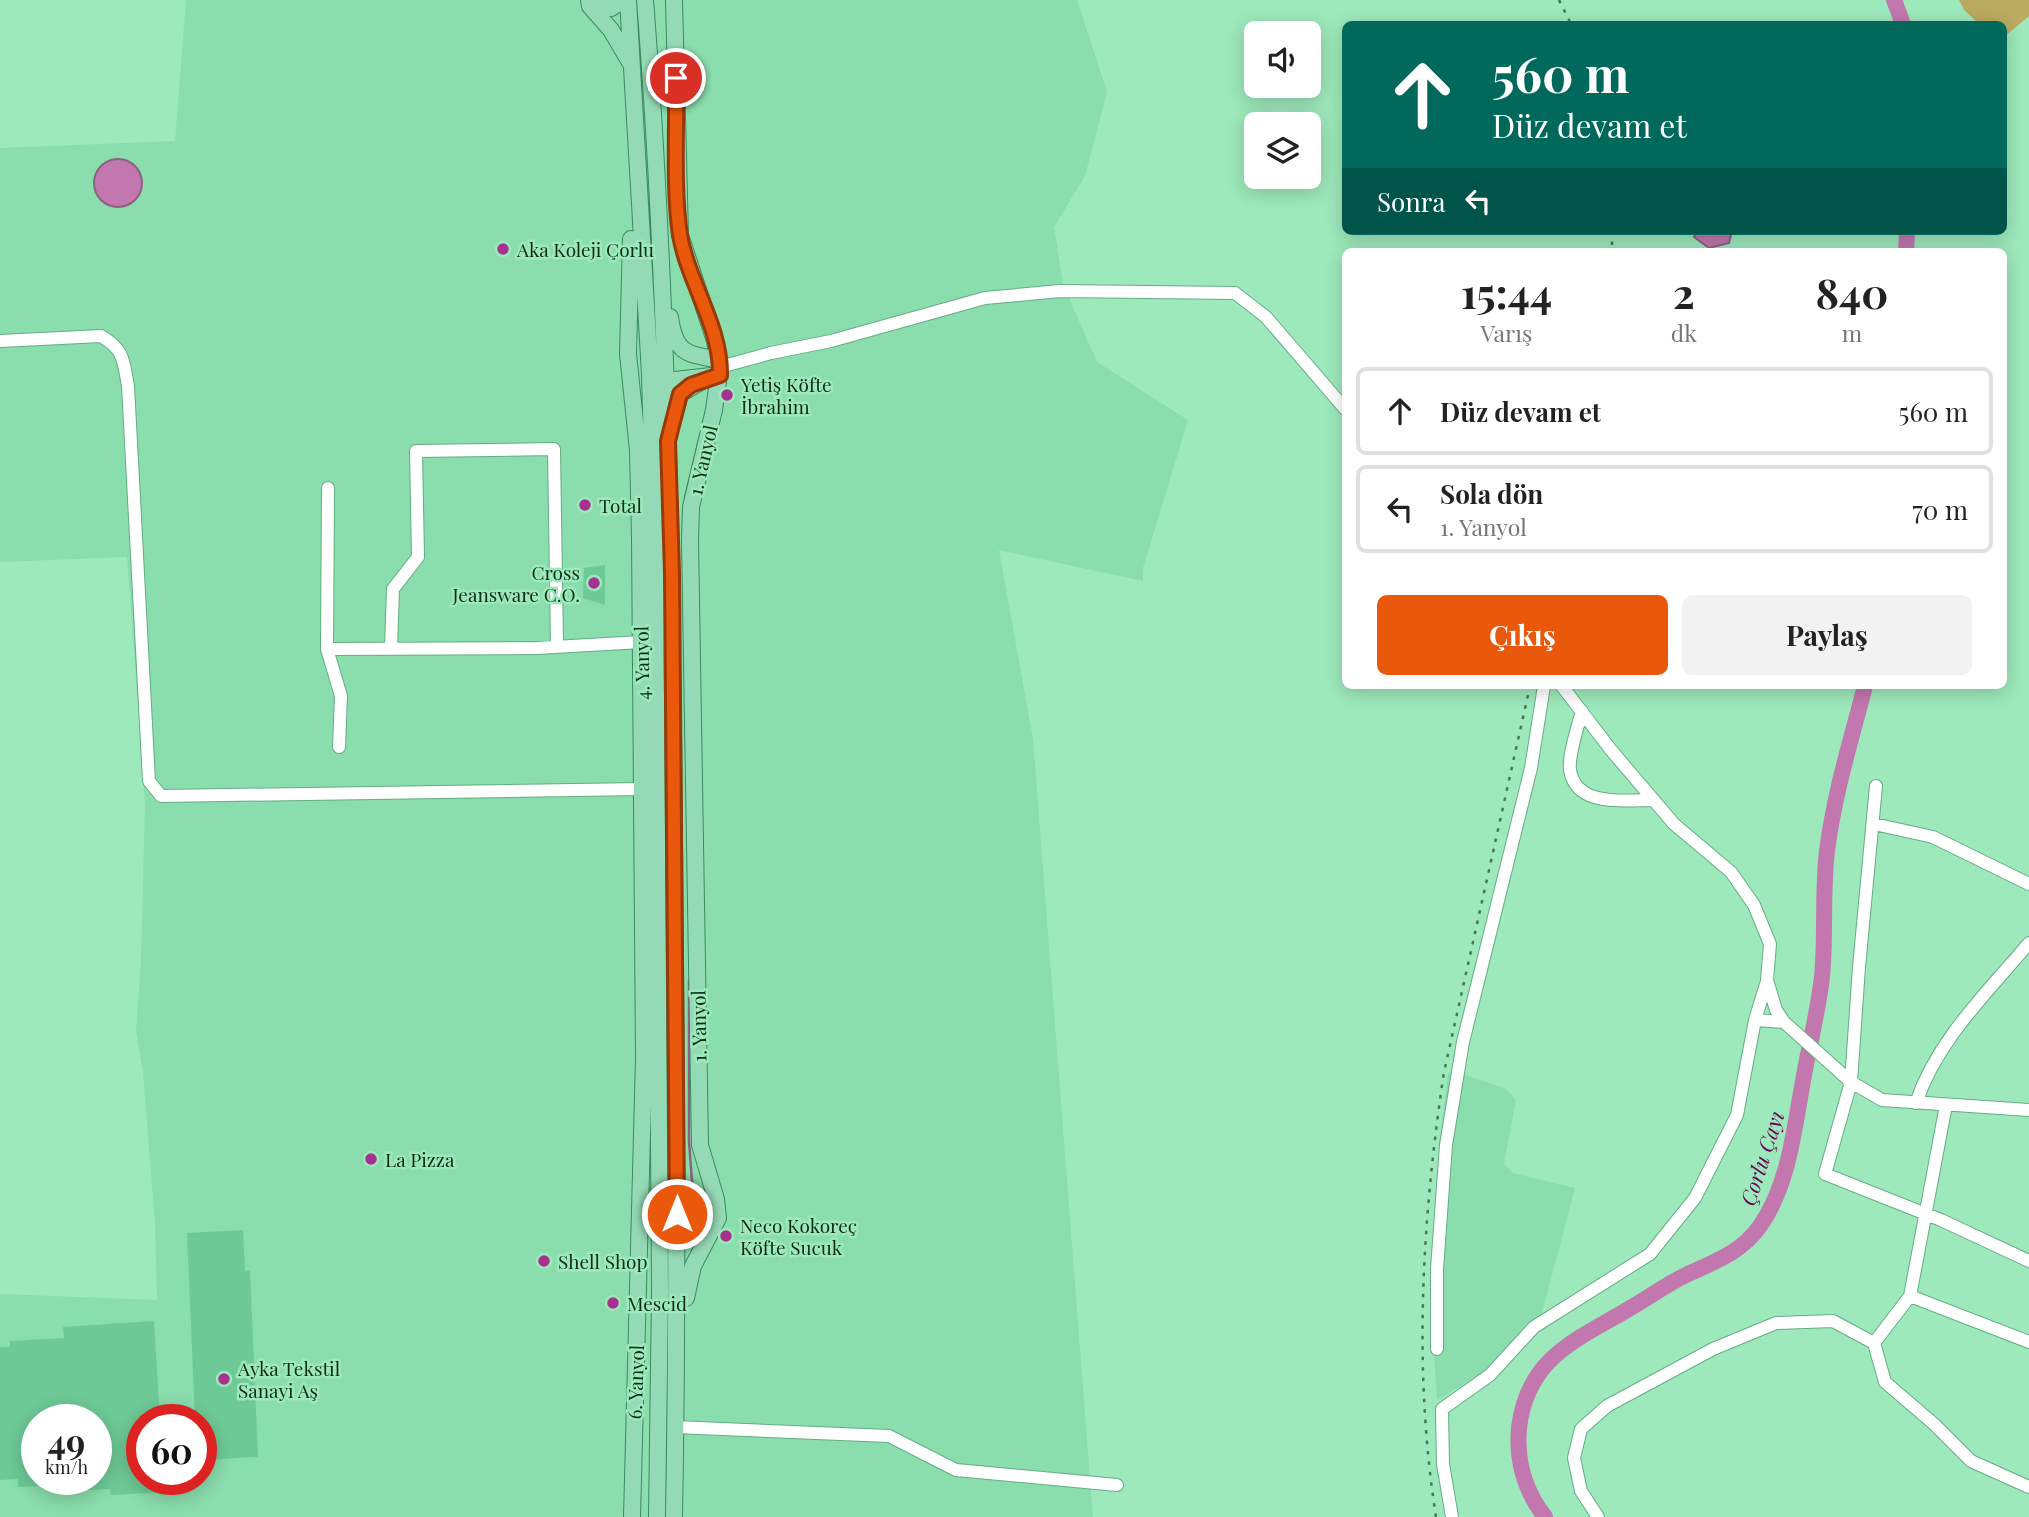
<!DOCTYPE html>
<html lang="tr">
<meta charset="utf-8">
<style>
body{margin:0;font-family:"Playfair Display",serif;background:#f2f2f2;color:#222;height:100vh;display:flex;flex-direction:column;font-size:26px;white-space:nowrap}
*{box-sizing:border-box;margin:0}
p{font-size:23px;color:#767676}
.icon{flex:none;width:38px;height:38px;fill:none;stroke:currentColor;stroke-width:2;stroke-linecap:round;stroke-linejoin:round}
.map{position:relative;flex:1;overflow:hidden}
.sheet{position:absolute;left:1342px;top:248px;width:665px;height:441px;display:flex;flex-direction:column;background:#fff;border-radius:10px;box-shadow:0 4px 18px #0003}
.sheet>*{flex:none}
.top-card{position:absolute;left:1342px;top:21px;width:665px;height:214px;border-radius:10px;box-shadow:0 4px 18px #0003;background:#00695c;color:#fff;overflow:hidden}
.controls{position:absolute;left:1244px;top:21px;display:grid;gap:14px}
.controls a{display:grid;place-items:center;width:77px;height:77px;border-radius:10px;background:#fff;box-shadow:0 4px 18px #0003;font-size:35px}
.speed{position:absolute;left:21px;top:1404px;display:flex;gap:14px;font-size:35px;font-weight:700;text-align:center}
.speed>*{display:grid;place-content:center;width:91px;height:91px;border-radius:50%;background:#fff;box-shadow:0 4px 18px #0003;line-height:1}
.speed small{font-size:18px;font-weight:400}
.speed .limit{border:10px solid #d22;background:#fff;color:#111}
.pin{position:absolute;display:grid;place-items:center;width:60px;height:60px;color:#fff;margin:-30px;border:4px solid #fff;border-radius:50%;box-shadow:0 2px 7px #0007}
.me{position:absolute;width:77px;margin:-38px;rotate:0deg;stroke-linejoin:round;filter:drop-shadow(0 0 5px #0008)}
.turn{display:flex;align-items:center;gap:24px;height:147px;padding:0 35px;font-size:32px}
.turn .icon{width:91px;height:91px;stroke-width:2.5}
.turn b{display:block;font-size:49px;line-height:60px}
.then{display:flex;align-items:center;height:66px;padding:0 35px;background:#0003;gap:14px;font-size:26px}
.eta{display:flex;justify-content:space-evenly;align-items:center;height:119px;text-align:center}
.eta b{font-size:42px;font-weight:700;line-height:49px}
.cta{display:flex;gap:14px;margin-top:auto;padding:14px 35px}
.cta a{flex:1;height:80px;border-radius:10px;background:#ea580c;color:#fff;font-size:28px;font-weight:700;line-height:80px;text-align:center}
.cta a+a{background:#f2f2f2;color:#222}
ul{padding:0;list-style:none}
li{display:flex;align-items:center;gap:21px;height:88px;margin:0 14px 10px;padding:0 21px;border:4px solid #e0e0e0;border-radius:10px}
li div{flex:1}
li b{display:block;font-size:26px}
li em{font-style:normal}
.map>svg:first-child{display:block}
</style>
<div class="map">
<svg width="2029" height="1517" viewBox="0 0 2029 1517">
<rect width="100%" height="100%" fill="#9de9bb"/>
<path fill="#8addac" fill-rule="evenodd" d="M 186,0 L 1077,0 L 1107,92 L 1085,176 L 1054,227 L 1063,284 L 1097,362 L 1188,420 L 1143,568 L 1143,581 L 999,550 L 1033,739 L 1093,1517 L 0,1517 L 0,1294 L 157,1300 L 155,1223 L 143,1073 L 136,1031 L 141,960 L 145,803 L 127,557 L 0,562 L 0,148 L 175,141 ZM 37,1419 L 96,1419 L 96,1479 L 37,1479 ZM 142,1419 L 201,1419 L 201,1479 L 142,1479 Z
M 1448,1073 L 1463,1074 L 1506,1089 L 1516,1100 L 1504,1163 L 1512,1173 L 1575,1188 L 1542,1313 L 1482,1373 L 1437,1400 L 1430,1290 L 1439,1147 Z"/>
<path fill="#bbab60" d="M 1959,0 L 2029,0 L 2029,16 L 2004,37 L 2004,24 L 1979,24 L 1964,10 Z"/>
<path fill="#c277ae" stroke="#8c6182" stroke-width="2" d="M94 183a24 24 0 1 1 48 0a24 24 0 1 1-48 0Z
M 1697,231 L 1732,231 L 1729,243 L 1709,248 L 1694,237 Z"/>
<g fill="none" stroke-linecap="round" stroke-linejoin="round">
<path stroke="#8c6182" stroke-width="2.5" d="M 685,498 L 700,436
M 689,980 L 689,1141 L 692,1181 L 702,1219"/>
<path stroke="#c277ae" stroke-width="16" d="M 1894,0 L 1903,24
M 1906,252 L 1907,231
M 1545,1517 C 1525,1491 1516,1461 1519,1428 C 1527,1359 1574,1341 1627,1310 C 1647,1299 1665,1285 1686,1275 C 1714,1262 1741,1253 1760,1226 C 1789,1185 1794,1129 1803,1081 C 1809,1046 1818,1012 1822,977 C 1826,935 1822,893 1827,851 C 1834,795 1851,740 1865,686"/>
</g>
<path fill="#6dca96" d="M 605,565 L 605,605 L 583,598 L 584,568 Z
M 243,1230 L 245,1271 L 250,1270 L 258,1457 L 201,1460 L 201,1419 L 195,1419 L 187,1233 Z
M 154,1321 L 160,1419 L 142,1419 L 142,1479 L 164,1479 L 165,1492 L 111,1495 L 110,1489 L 72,1491 L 71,1479 L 96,1479 L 96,1419 L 37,1419 L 37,1479 L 57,1479 L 57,1485 L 18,1487 L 18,1479 L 0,1480 L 0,1347 L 10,1347 L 10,1341 L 64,1338 L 63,1327 Z"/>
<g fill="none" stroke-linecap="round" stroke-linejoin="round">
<g stroke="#63ae83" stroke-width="14">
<path id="minor" d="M 0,341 L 101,336 C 125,350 123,361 128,386 L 149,781 L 161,796 L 642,789
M 720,367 L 771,353 L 831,341 L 985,298 L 1060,291 L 1235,293 L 1266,317 L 1346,410
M 328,488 L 327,649 L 341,696 L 339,747
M 391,648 L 393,589 L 418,557 L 416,451 L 554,449 L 557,647
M 327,649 L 537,648 L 641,642
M 1562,686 L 1611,750 L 1674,824 L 1731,872 L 1754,905 L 1770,944 L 1767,980 L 1776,1010 L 1784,1022 L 1851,1082 L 1882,1100 L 2029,1110
M 1582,711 C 1578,726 1568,756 1570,770 C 1576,808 1626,800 1653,800
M 1876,786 L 1859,967 L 1851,1082 L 1825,1174 L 1941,1220 L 2029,1261
M 1874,824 L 1933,837 L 2029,884
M 1767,981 L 1755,1020 L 1784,1022
M 1916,1103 C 1937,1040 1987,993 2029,943
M 1946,1105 L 1910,1296 L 1874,1343 L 1885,1382 L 1934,1424 L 1971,1461 L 2029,1487
M 1910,1296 L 2029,1342
M 1437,1349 L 1437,1269 L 1446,1145 L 1463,1042 L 1531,768 L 1544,686
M 675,1427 L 889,1436 L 956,1470 L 1117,1485
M 1452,1517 L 1443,1464 L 1442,1409 L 1490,1375 L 1534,1327 L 1650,1254 L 1695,1198 L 1737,1115 L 1755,1020
M 1598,1517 L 1581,1491 L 1574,1458 L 1581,1429 L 1607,1406 L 1713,1349 L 1776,1323 L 1833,1321 L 1874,1343"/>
</g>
<g stroke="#388d60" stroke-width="18">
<path id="major" d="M 589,0 L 590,6 L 611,30 L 631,64
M 593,0 L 597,4 L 611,8 L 624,0
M 628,0 L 650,374 L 655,548 L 660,1292 L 657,1517
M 645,0 C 667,281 672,564 674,846 C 676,1070 678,1293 674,1517
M 674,0 L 680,235 L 715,341 L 720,367 L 714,410 L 691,507 L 690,540 L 700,1145 L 716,1199 L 718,1218 L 693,1266 L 686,1298
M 631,239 L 628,354 L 638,450 L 640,538 L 644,1058 L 632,1517
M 670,317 C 675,354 687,354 719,360
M 657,378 L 666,381 L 720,375
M 673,418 L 680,394 L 702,381
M 677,1214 C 683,1224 690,1232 703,1233 L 714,1223"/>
</g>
<use href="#minor" stroke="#fff" stroke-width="12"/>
<use href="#major" stroke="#95dab6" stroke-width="16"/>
<path stroke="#45765a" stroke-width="2.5" stroke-dasharray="3.5 7" stroke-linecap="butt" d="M 1559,0 L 1571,24
M 1612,231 L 1612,252
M 1436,1517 C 1413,1369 1422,1220 1444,1072 L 1530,686"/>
</g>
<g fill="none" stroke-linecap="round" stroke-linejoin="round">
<g stroke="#983908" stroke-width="18">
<path id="route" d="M 676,78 C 677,127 673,188 680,235 C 688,282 721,326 720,375 L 691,385 L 680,394 L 668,441 L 672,573 L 677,1214"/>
</g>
<use href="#route" stroke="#ea580c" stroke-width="12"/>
</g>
<g fill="#a5328d" stroke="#9de9bb" stroke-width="2.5">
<circle cx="503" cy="249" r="7"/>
<circle cx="727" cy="395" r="7"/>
<circle cx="585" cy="505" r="7"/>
<circle cx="594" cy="583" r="7"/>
<circle cx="371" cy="1159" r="7"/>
<circle cx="726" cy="1236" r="7"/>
<circle cx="544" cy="1261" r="7"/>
<circle cx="613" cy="1303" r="7"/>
<circle cx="224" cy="1379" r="7"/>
</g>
<g text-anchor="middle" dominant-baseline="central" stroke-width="5" stroke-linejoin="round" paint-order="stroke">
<g font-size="19" fill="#0d2d1c" stroke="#9de9bb" text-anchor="start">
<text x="517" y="249">Aka Koleji Çorlu</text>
<text x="741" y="384">Yetiş Köfte<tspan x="741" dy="22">İbrahim</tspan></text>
<text x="599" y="505">Total</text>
<text x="580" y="572" text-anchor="end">Cross<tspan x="580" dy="22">Jeansware C.O.</tspan></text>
<text x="385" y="1159">La Pizza</text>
<text x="740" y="1225">Neco Kokoreç<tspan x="740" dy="22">Köfte Sucuk</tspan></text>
<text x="558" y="1261">Shell Shop</text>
<text x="627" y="1303">Mescid</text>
<text x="238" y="1368">Ayka Tekstil<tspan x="238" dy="22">Sanayi Aş</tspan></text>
</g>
<g font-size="19" fill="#0d2d1c" stroke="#9de9bb">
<text transform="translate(702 460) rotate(-77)">1. Yanyol</text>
<text transform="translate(641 663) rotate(-91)">4. Yanyol</text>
<text transform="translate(698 1026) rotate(-91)">1. Yanyol</text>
<text transform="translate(635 1382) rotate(-88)">6. Yanyol</text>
</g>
<g font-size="21" font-style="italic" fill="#640454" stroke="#9de9bb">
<text transform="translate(1761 1158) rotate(-72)">Çorlu Çayı</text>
</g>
</g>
</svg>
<div class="controls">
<a><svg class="icon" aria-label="sound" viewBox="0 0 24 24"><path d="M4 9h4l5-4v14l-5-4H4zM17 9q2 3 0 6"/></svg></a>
<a><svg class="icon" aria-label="layers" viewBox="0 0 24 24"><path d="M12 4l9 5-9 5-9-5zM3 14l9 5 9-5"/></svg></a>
</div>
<div class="speed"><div>49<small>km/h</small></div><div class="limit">60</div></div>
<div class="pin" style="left:676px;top:78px;background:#d93025"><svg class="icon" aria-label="arrive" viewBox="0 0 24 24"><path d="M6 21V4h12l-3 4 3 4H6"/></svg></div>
<svg class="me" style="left:677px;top:1214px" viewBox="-20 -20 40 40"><circle r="17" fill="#ea580c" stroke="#fff" stroke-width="3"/><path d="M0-11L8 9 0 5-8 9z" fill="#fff"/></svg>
<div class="top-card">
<div class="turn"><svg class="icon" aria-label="ahead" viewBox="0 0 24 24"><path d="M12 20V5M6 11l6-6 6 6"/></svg><div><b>560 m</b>Düz devam et</div></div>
<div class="then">Sonra<svg class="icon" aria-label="left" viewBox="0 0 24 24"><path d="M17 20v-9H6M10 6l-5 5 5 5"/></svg></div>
</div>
<section class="sheet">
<div class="eta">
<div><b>15:44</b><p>Varış</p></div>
<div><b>2</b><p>dk</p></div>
<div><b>840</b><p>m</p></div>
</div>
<ul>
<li><svg class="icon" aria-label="ahead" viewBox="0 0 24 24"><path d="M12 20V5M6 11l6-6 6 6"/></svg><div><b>Düz devam et</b></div><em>560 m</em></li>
<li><svg class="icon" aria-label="left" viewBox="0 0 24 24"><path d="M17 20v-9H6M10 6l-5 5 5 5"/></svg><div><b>Sola dön</b><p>1. Yanyol</p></div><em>70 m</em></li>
</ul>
<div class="cta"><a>Çıkış</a><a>Paylaş</a></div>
</section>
</div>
